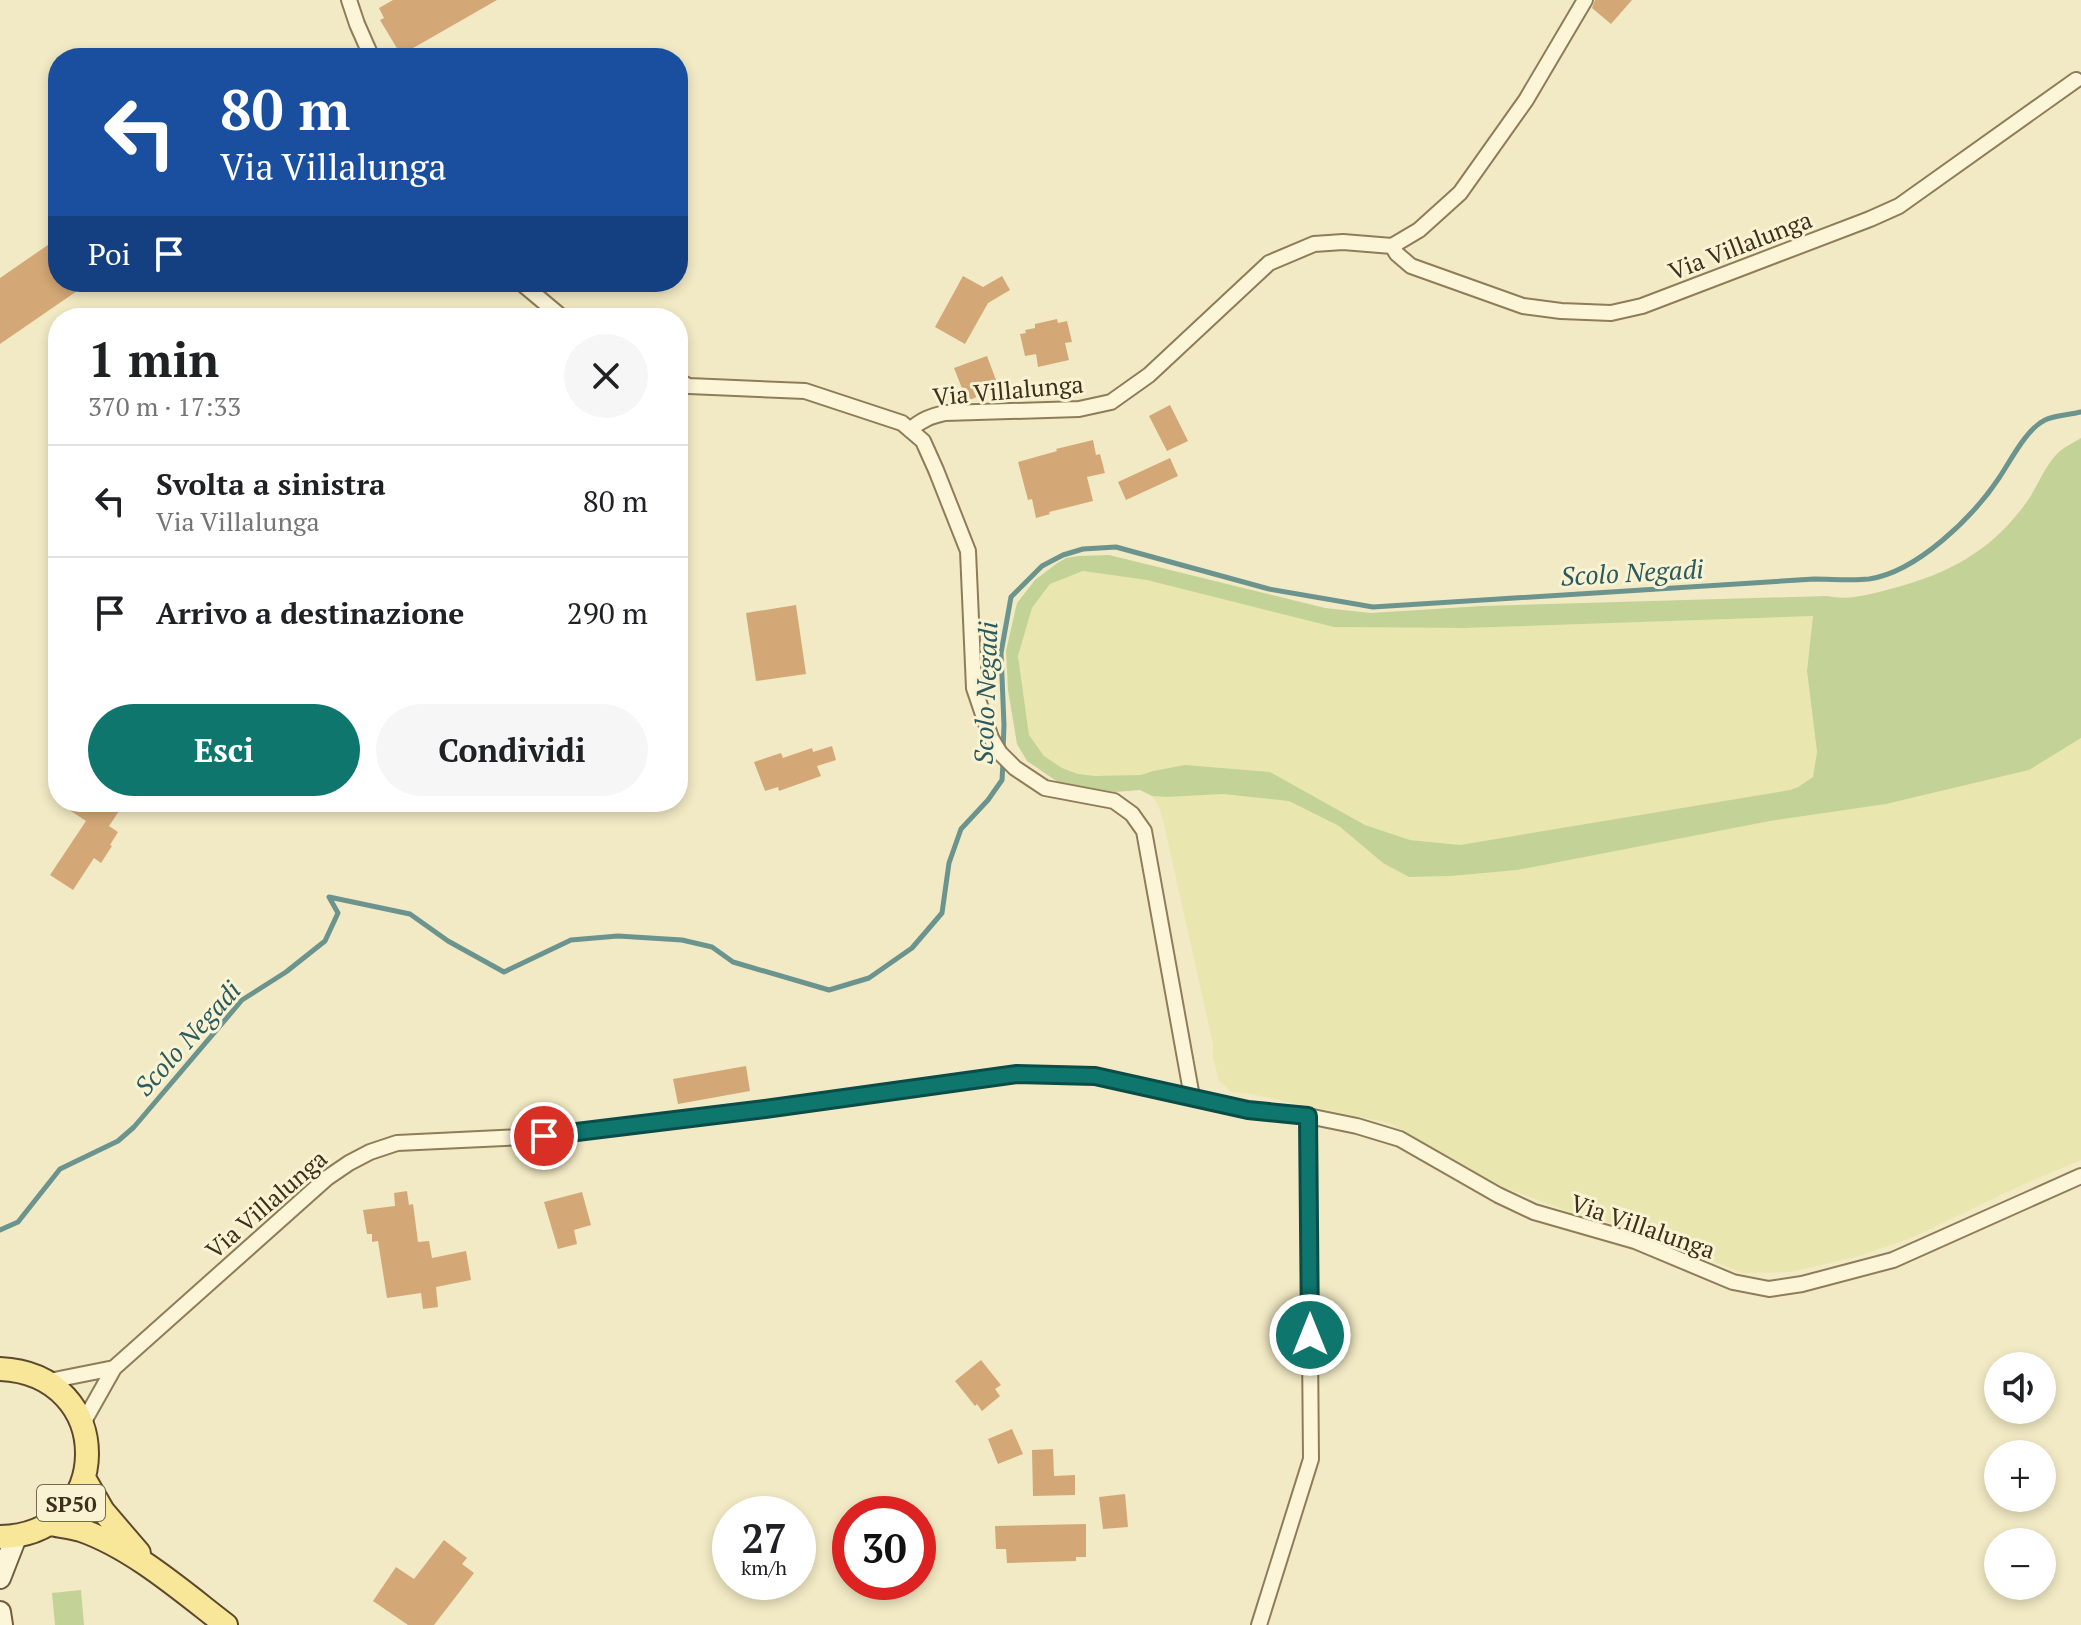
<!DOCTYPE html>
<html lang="it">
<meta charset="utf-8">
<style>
body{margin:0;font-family:"PT Serif",serif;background:#f6f6f6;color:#202124;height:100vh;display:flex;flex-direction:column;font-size:30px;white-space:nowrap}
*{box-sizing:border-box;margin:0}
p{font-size:26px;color:#757577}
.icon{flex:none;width:44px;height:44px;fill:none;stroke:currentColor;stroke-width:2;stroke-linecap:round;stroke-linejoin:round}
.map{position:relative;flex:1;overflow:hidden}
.panel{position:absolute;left:48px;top:308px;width:640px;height:504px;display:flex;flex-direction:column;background:#fff;border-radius:32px;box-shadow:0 4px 12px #0003}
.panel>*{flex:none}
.top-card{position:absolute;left:48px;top:48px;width:640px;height:244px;border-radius:32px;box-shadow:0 4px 12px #0003;background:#1a4fa0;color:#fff;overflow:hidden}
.buttons{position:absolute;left:1984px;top:1352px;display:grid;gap:16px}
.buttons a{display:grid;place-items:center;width:72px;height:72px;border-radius:50%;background:#fff;box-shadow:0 4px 12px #0003;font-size:40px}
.speed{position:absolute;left:712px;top:1496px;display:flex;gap:16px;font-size:40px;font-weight:700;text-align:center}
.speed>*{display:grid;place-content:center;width:104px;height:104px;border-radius:50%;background:#fff;box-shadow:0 4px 12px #0003;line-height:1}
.speed small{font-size:20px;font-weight:400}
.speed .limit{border:12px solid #d22;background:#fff;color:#111}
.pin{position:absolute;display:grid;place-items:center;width:68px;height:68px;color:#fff;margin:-34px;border:4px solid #fff;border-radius:50%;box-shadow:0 2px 8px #0007}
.me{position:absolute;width:88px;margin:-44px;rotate:0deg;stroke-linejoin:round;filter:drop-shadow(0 0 6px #0008)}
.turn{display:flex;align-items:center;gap:28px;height:168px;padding:0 40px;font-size:36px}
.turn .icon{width:104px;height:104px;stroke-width:2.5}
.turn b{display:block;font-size:56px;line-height:68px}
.then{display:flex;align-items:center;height:76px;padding:0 40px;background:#0003;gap:16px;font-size:30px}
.round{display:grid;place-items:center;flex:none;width:84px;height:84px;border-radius:42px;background:#f6f6f6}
.head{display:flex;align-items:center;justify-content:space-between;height:136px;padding:0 40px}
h1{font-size:48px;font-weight:600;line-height:60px}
.primary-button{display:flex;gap:16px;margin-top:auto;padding:16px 40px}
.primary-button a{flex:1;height:92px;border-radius:48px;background:#0f766e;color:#fff;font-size:32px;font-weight:600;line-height:92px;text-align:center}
.primary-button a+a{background:#f6f6f6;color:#202124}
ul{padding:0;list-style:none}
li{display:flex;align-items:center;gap:24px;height:112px;padding:0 40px;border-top:2px solid #e0e0e0}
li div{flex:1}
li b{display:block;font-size:30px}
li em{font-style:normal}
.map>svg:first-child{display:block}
</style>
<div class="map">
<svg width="2081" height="1625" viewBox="0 0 2081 1625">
<rect width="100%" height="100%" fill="#f2eac4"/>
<path fill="#e9e6b0" d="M 1083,571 L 1147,580 L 1334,627 L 1465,628 L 1813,616 L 1807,671 L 1817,752 L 1813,777 L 1798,787 L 1790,790 L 1460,845 L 1410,840 L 1365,825 L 1270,772 L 1153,771 L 1141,775 L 1112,777 L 1079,774 L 1062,768 L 1044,756 L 1029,735 L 1018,656 L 1032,609 L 1050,584 Z
M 2081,738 L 2081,1160 L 2024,1184 L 1911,1238 L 1859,1256 L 1791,1272 L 1743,1273 L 1636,1230 L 1565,1210 L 1503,1187 L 1389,1123 L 1251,1094 L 1232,1092 L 1219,1081 L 1213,1057 L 1213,1044 L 1163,820 L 1158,805 L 1152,796 L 1166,797 L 1223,794 L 1289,801 L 1339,826 L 1383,863 L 1409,877 L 1451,876 L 1517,870 L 1770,821 L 1886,804 L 2029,770 Z"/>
<path fill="#c3d296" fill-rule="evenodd" d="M 2081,438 L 2081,738 L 2029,770 L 1886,804 L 1770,821 L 1517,870 L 1451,876 L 1409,877 L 1383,863 L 1339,826 L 1289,801 L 1223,794 L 1166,797 L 1152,796 L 1140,790 L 1115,792 L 1058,782 L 1027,761 L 1017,744 L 1008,690 L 1006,651 L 1017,603 L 1035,580 L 1056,564 L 1066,558 L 1079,556 L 1109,555 L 1325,608 L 1371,613 L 1482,606 L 1827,596 C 1850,601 1871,594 1894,588 C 1950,573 1991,551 2026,503 C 2037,488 2043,469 2056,455 C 2062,448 2073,443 2081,438 ZM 1083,571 L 1147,580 L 1334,627 L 1465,628 L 1813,616 L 1807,671 L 1817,752 L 1813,777 L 1798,787 L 1790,790 L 1460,845 L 1410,840 L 1365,825 L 1270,772 L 1185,765 L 1153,771 L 1141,775 L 1096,776 L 1078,774 L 1062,768 L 1044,756 L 1029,735 L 1018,656 L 1032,608 L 1050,584 Z
M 81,1590 L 84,1625 L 55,1625 L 52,1593 Z"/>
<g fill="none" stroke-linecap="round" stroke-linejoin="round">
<path stroke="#6b948f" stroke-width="5" d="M 1003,752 L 1004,725 L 1001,653 L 1011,597 L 1042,566 L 1063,555 L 1083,549 L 1116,547 L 1269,589 L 1373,607 L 1814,579 C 1832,579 1852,581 1869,579 C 1917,572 1973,517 1999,478 C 2010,462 2026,429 2045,420 C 2056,415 2069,415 2081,412
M 0,1230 L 18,1222 L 60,1169 L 118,1141 L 134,1127 L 242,1000 L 286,972 L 325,941 L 338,913 L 329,897 L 410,914 L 448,941 L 504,972 L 571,940 L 618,936 L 682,940 L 712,947 L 733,962 L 829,990 L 869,978 L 912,948 L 942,913 L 949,863 L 961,829 L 988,800 L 1002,780 L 1003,762"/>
</g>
<path fill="#d4a876" d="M 393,0 L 497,0 L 401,55 L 380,20 L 384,18 L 379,8 Z
M 1595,0 L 1632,0 L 1611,24 L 1592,8 Z
M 58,238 L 58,282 L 90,282 L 0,344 L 0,278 Z
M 963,276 L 983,287 L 1002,276 L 1010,290 L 988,303 L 965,344 L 935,327 Z
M 1057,319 L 1058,323 L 1067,321 L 1072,342 L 1065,343 L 1069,360 L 1038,367 L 1036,354 L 1025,356 L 1020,334 L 1026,333 L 1025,330 L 1035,328 L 1035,324 Z
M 987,356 L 999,388 L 967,401 L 954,368 Z
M 1170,405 L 1188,441 L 1167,451 L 1149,416 Z
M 1093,440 L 1096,455 L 1100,454 L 1105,473 L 1087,477 L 1093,501 L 1049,512 L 1050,514 L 1036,518 L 1032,499 L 1028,500 L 1018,462 L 1057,451 L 1056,449 Z
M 1170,458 L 1178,476 L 1126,500 L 1118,482 Z
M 796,605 L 806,674 L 756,681 L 746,613 Z
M 832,746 L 836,760 L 817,766 L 821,776 L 779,791 L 778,787 L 765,791 L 754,762 L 781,753 L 783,758 L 812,748 L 813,752 Z
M 77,802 L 125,802 L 109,826 L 118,832 L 110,845 L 112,846 L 101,863 L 94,858 L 73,890 L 50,875 L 86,821 L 71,811 Z
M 746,1066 L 750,1091 L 678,1104 L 673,1079 Z
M 407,1191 L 409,1205 L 413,1204 L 418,1242 L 429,1241 L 432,1258 L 466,1251 L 471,1280 L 436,1287 L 438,1307 L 423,1309 L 421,1293 L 387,1298 L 378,1241 L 372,1242 L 372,1234 L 367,1234 L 363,1210 L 395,1206 L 394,1193 Z
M 582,1192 L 591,1225 L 574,1230 L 577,1244 L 558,1249 L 544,1202 Z
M 981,1360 L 1001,1385 L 995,1389 L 1000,1396 L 982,1411 L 977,1404 L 975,1406 L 955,1381 Z
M 1012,1429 L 1023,1454 L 998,1464 L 988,1439 Z
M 1053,1449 L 1054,1476 L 1075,1475 L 1075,1495 L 1033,1496 L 1032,1450 Z
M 1125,1494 L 1128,1527 L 1103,1529 L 1099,1497 Z
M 1086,1524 L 1086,1557 L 1076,1557 L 1076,1561 L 1007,1563 L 1006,1549 L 996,1549 L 995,1526 Z
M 444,1540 L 467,1558 L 462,1564 L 474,1573 L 434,1625 L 408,1625 L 373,1601 L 396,1567 L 414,1579 Z"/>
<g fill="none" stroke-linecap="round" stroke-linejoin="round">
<g stroke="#8f7c58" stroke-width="18">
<path id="street" d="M 349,0 L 357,24 L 372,58
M 1392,246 L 1397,254 L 1411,266 L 1523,306 L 1561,311 L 1611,313 L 1642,306 L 1870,219 L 1899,206 L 2076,80
M 520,282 L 563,318
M 678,381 L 689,386 L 805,391 L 902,423 L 923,441 L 936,470 L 968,551 L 974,688 L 991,738 L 1000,753 L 1015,768 L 1045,788 L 1114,801 L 1132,814 L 1144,831 L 1192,1097
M 910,430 C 921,420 931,416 945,413 L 1079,409 L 1111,402 L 1149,375 L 1269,263 L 1314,244 L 1343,242 L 1392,246 L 1419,230 L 1460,193 L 1526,100 L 1585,0
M 49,1381 L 114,1368
M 83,1423 L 114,1368 L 327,1178 L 349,1163 L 370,1152 L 397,1143 L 544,1136 L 765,1109 L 1017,1074 L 1095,1076 L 1248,1110 L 1308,1116 L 1357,1126 L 1400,1139 L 1498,1195 L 1534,1212 L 1635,1241 L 1733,1282 L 1769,1289 L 1802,1284 L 1893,1260 L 2081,1176
M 1259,1625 L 1311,1459 L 1308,1116"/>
</g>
<g stroke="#715d3b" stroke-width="24">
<path id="secondary" d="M 0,1578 L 16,1537
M 0,1612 L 2,1625"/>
</g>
<g stroke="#5c492d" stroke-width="26">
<path id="primary" d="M 0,1369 C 117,1374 115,1535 0,1537
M 84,1478 L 103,1511 L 139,1553
M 50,1524 C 60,1526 71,1527 81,1530 C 133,1548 183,1592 226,1625"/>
</g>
<use href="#street" stroke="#fcf5d8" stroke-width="14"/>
<use href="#secondary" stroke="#fcf5d8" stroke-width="20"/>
<use href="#primary" stroke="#f8e699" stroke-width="22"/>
</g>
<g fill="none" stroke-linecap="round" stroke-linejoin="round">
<g stroke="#0a4d48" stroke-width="20">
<path id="route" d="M 544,1136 L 765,1109 L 1017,1074 L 1095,1076 L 1248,1110 L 1308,1116 L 1310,1335"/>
</g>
<use href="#route" stroke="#0f766e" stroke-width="14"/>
</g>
<g text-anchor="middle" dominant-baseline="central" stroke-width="6" stroke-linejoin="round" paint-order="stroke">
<rect fill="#f9f3d4" stroke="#756b54" stroke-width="2" x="37" y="1485" width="68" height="36" rx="6"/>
<g font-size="22" font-weight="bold" fill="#3d311d">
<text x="71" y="1503">SP50</text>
</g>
<g font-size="24" fill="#3d311d" stroke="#f9f3d4">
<text transform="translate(1740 245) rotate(-21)">Via Villalunga</text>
<text transform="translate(1008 390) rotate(-5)">Via Villalunga</text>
<text transform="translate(266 1204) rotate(-41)">Via Villalunga</text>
<text transform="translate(1643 1226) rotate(19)">Via Villalunga</text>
</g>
<g font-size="26" font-style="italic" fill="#2b5b5e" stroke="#f9f3d4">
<text transform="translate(1632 572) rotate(-3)">Scolo Negadi</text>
<text transform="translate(985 693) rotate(-88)">Scolo Negadi</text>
<text transform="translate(187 1038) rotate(-48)">Scolo Negadi</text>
</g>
</g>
</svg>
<div class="buttons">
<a><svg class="icon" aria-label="sound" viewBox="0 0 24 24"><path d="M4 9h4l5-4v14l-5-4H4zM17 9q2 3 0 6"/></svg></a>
<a>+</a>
<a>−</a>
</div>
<div class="speed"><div>27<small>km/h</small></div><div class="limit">30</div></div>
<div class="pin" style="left:544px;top:1136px;background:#d93025"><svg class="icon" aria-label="arrive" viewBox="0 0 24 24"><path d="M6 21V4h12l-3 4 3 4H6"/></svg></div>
<svg class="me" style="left:1310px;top:1335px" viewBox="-20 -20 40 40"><circle r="17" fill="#0f766e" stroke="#fff" stroke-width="3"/><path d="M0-11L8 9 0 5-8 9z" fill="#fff"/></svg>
<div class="top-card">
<div class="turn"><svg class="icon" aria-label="left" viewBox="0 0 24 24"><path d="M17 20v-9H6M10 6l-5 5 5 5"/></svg><div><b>80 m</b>Via Villalunga</div></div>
<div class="then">Poi<svg class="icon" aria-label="arrive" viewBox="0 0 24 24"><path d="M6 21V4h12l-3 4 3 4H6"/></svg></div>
</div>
<section class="panel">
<div class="head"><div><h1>1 min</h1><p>370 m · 17:33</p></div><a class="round"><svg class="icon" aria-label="close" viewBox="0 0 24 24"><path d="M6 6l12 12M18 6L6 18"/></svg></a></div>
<ul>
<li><svg class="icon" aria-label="left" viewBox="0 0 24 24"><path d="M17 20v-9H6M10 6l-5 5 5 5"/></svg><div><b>Svolta a sinistra</b><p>Via Villalunga</p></div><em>80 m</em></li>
<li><svg class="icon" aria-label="arrive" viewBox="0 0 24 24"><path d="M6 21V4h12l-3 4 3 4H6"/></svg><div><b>Arrivo a destinazione</b></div><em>290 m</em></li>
</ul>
<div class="primary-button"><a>Esci</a><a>Condividi</a></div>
</section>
</div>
